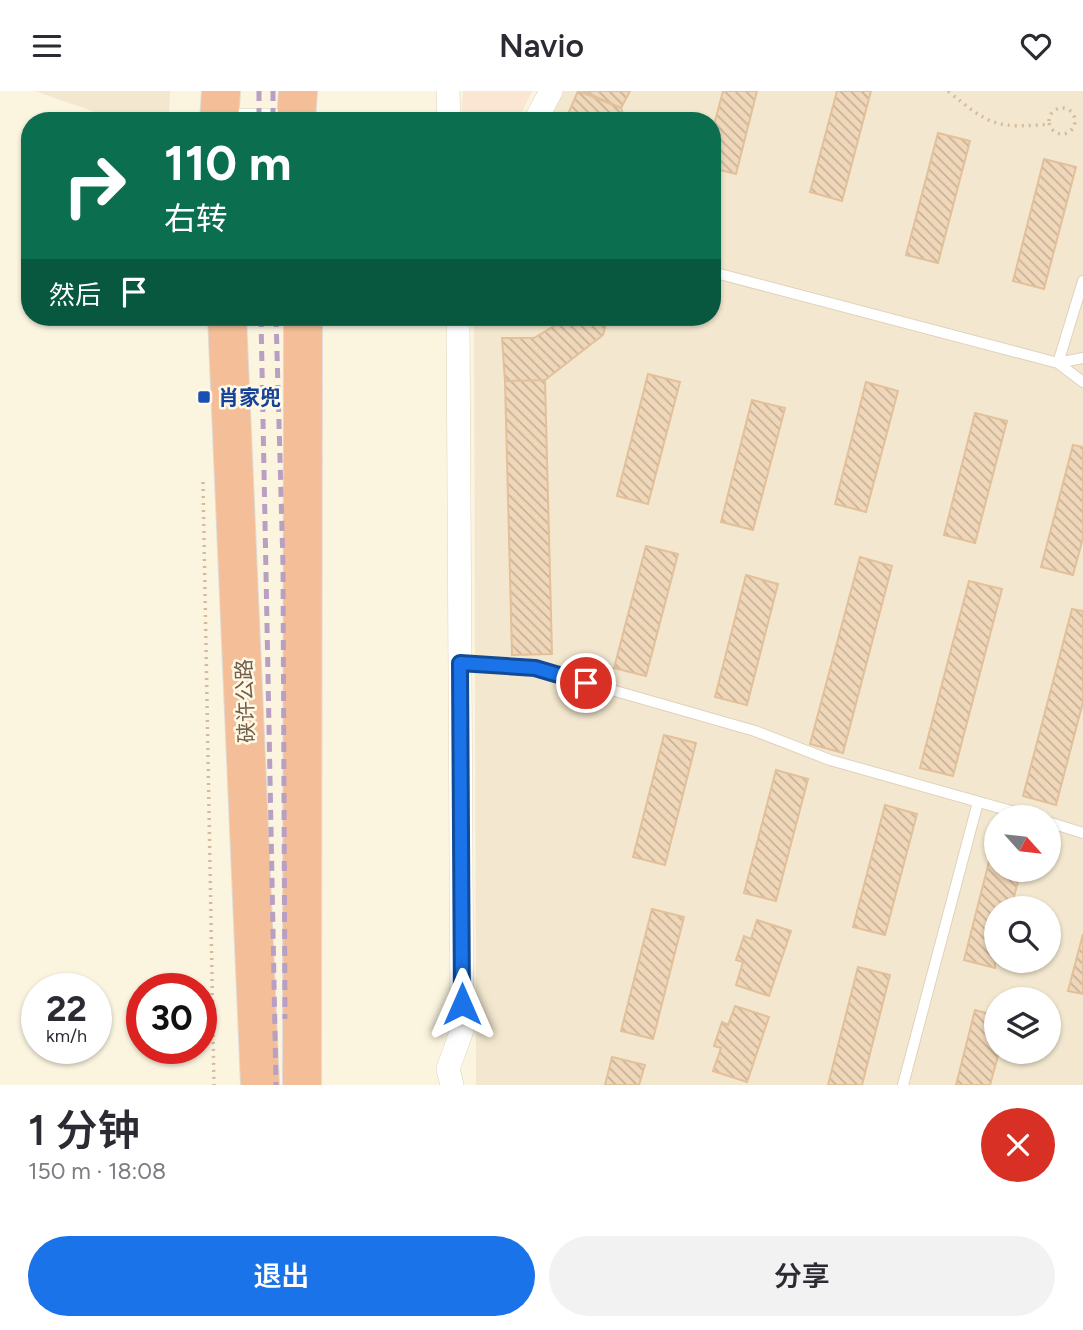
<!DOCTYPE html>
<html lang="zh">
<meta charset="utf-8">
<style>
body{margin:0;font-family:Figtree,"Noto Sans SC",sans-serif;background:#f2f2f3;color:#2b2b33;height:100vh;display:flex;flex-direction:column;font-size:26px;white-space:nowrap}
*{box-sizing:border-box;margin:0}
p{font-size:23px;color:#7c7c81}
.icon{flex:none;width:38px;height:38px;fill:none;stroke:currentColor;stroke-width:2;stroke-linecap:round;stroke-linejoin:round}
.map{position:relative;height:994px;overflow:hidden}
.panel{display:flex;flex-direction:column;background:#fff;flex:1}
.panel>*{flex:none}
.top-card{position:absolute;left:21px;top:21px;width:700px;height:214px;border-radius:28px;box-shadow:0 2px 5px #0004;background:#0b6e4f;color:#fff;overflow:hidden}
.needle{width:46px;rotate:117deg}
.tools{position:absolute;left:984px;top:714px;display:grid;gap:14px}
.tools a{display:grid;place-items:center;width:77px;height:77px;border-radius:50%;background:#fff;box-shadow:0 2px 5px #0004;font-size:35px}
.speed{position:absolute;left:21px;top:882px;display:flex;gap:14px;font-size:35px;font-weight:700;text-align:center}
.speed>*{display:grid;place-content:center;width:91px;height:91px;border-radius:50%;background:#fff;box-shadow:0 2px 5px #0004;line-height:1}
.speed small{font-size:18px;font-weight:400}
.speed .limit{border:10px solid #d22;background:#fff;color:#111}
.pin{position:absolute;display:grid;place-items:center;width:60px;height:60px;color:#fff;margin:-30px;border:4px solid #fff;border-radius:50%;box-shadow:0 2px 7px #0007}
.me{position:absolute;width:77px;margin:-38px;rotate:0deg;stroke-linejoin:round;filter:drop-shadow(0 0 5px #0008)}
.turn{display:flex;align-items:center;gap:24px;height:147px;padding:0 28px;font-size:32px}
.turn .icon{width:91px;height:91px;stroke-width:2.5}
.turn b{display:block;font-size:49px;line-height:60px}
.then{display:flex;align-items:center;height:66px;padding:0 28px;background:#0003;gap:14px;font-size:26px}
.round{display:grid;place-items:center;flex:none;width:74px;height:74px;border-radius:37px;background:#f2f2f3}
.headline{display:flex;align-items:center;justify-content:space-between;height:119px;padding:0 28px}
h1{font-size:42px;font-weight:600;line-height:52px}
.action{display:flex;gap:14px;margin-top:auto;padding:14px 28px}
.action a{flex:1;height:80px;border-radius:42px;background:#1a73e8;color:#fff;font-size:28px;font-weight:600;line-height:80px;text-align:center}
.action a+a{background:#f2f2f3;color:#2b2b33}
header{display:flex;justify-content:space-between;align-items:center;height:91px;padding:0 28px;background:#fff;font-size:32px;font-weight:600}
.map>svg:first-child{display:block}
</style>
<header><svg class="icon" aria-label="menu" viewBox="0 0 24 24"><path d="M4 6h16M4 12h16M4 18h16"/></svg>Navio<svg class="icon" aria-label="heart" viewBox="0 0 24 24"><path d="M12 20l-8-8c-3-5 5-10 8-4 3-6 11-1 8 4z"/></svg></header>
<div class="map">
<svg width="1083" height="994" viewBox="0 0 1083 994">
<defs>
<pattern id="building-back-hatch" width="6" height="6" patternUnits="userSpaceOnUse" patternTransform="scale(1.75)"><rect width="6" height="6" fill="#f0d7b9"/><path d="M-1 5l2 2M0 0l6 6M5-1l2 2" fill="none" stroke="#c7b298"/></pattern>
</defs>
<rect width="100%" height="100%" fill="#fbf5e0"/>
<path fill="#f3e8cf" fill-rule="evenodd" d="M 35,0 L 170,0 L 169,30 L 120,30 Z
M 562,0 L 1083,0 L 1083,994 L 476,994 L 474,226 L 712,226 L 712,30 L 547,30 ZM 996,726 L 1048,726 L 1048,779 L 996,779 ZM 996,817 L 1048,817 L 1048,870 L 996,870 ZM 996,908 L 1048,908 L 1048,961 L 996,961 Z"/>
<path fill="#fbe6d4" d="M 463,0 L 532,0 L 518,30 L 461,30 Z"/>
<path fill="url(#building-back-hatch)" stroke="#e2c09a" stroke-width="2" d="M 578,0 L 621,17 L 626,30 L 565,30 Z
M 583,0 L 630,0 L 621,17 Z
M 723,0 L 757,0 L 736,83 L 712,77 L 712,42 Z
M 837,0 L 871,0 L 842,110 L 810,101 Z
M 938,42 L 970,50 L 938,172 L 906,164 Z
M 1044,68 L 1076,76 L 1044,198 L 1013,190 Z
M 569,226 L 608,226 L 603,244 L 545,289 L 505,290 L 502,247 L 534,247 Z
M 648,283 L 680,291 L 648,413 L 617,405 Z
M 545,289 L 552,563 L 512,564 L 505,290 Z
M 866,291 L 898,300 L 866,421 L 835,413 Z
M 752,309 L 785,317 L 753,439 L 721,431 Z
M 975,322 L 1007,330 L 975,452 L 944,444 Z
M 1073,354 L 1083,356 L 1083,447 L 1073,484 L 1041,476 Z
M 646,455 L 678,463 L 646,585 L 614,577 Z
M 860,466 L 892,475 L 843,662 L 810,653 Z
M 746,484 L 778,493 L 747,614 L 715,606 Z
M 969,490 L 1002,498 L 953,685 L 920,677 Z
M 1072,518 L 1083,520 L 1083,611 L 1056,714 L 1023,705 Z
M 664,644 L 696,652 L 665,774 L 633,766 Z
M 776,679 L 808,688 L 776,810 L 744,802 Z
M 885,714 L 917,723 L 885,844 L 853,836 Z
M 995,747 L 996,779 L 1021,779 L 1011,817 L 996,817 L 995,877 L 964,869 Z
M 652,818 L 684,826 L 653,948 L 621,940 Z
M 757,829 L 791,840 L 769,905 L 736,894 L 743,871 L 736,869 L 744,845 L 751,848 Z
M 1083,843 L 1083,903 L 1068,900 Z
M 858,876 L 890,884 L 862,994 L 828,994 Z
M 735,915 L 769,926 L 747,991 L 713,980 L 721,957 L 714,955 L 722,931 L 728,934 Z
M 975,919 L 996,925 L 996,961 L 999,961 L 990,994 L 956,994 Z
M 612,966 L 645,974 L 639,994 L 605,994 Z"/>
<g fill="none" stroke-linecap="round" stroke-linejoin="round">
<g stroke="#dfd2bd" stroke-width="12">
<path id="lane" d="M 712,181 L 1058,272 L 1083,267
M 1058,272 L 1083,190
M 1058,272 L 1083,291
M 460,572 L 535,577 L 755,640 L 830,669 L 1032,726
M 1048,731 L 1083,742
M 903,994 L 978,711"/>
</g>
<g stroke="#dfd2bd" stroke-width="24">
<path id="street" d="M 448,0 L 449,30
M 219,29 L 299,30
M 535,30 L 551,0
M 452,994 L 448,978 L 462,939 L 458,226"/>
</g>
<g stroke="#e0dbd7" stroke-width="40">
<path id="highway" d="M 219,30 L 221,0
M 296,30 L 298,0
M 227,226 L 260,994
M 302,994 L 303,226"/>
</g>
<path stroke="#d4bb9d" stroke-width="3.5" stroke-dasharray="2 5" stroke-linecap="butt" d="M 948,0 C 989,34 996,38 1050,33
M1049 30a13 13 0 1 1 26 0a13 13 0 1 1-26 0Z
M 203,391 L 214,994"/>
<use href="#lane" stroke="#fff" stroke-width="10"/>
<use href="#street" stroke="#fff" stroke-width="23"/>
<use href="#highway" stroke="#f4bf98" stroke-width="38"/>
<path stroke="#b9a0c3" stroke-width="5" stroke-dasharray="10 7" stroke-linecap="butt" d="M 259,0 L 259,30
M 273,0 L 273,30
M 261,226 L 276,994
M 276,226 L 283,474 L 285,928"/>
</g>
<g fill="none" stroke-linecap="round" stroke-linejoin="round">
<g stroke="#114b97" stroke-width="18">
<path id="route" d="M 462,913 L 460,572 L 535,577 L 586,592"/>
</g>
<use href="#route" stroke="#1a73e8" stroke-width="12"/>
</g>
<rect fill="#1a4fb4" stroke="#fff9e6" stroke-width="2.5" x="197" y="299" width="14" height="14" rx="3.5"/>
<g text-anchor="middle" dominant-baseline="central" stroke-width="5" stroke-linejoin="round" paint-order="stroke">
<g font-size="21" font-weight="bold" fill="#164399" stroke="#fff9e6" text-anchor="start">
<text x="218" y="306">肖家兜</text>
</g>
<g font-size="21" fill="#715d49" stroke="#fff9e6">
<text transform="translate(245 610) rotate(-92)">硖许公路</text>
</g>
</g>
</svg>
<div class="tools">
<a><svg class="needle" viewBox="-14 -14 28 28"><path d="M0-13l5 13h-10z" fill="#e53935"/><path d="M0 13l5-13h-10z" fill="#7c7c81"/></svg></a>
<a><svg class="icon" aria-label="search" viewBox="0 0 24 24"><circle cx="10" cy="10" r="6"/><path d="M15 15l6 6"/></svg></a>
<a><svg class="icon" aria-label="layers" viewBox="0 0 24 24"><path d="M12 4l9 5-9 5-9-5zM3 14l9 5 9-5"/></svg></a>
</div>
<div class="speed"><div>22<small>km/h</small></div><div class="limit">30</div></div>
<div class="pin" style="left:586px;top:592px;background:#d93025"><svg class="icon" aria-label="arrive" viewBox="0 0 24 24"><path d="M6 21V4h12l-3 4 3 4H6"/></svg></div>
<svg class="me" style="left:462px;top:913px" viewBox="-20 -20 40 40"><path d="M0-17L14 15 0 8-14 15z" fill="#1a73e8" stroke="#fff" stroke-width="4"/></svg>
<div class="top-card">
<div class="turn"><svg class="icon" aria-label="right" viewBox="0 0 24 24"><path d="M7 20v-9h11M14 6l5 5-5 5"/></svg><div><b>110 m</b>右转</div></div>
<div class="then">然后<svg class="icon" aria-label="arrive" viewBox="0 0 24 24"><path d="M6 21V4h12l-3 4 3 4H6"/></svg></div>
</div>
</div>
<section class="panel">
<div class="headline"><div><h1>1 分钟</h1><p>150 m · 18:08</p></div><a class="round" style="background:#d93025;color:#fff"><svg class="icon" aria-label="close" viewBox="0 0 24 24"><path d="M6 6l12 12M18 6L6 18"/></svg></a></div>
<div class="action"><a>退出</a><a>分享</a></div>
</section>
